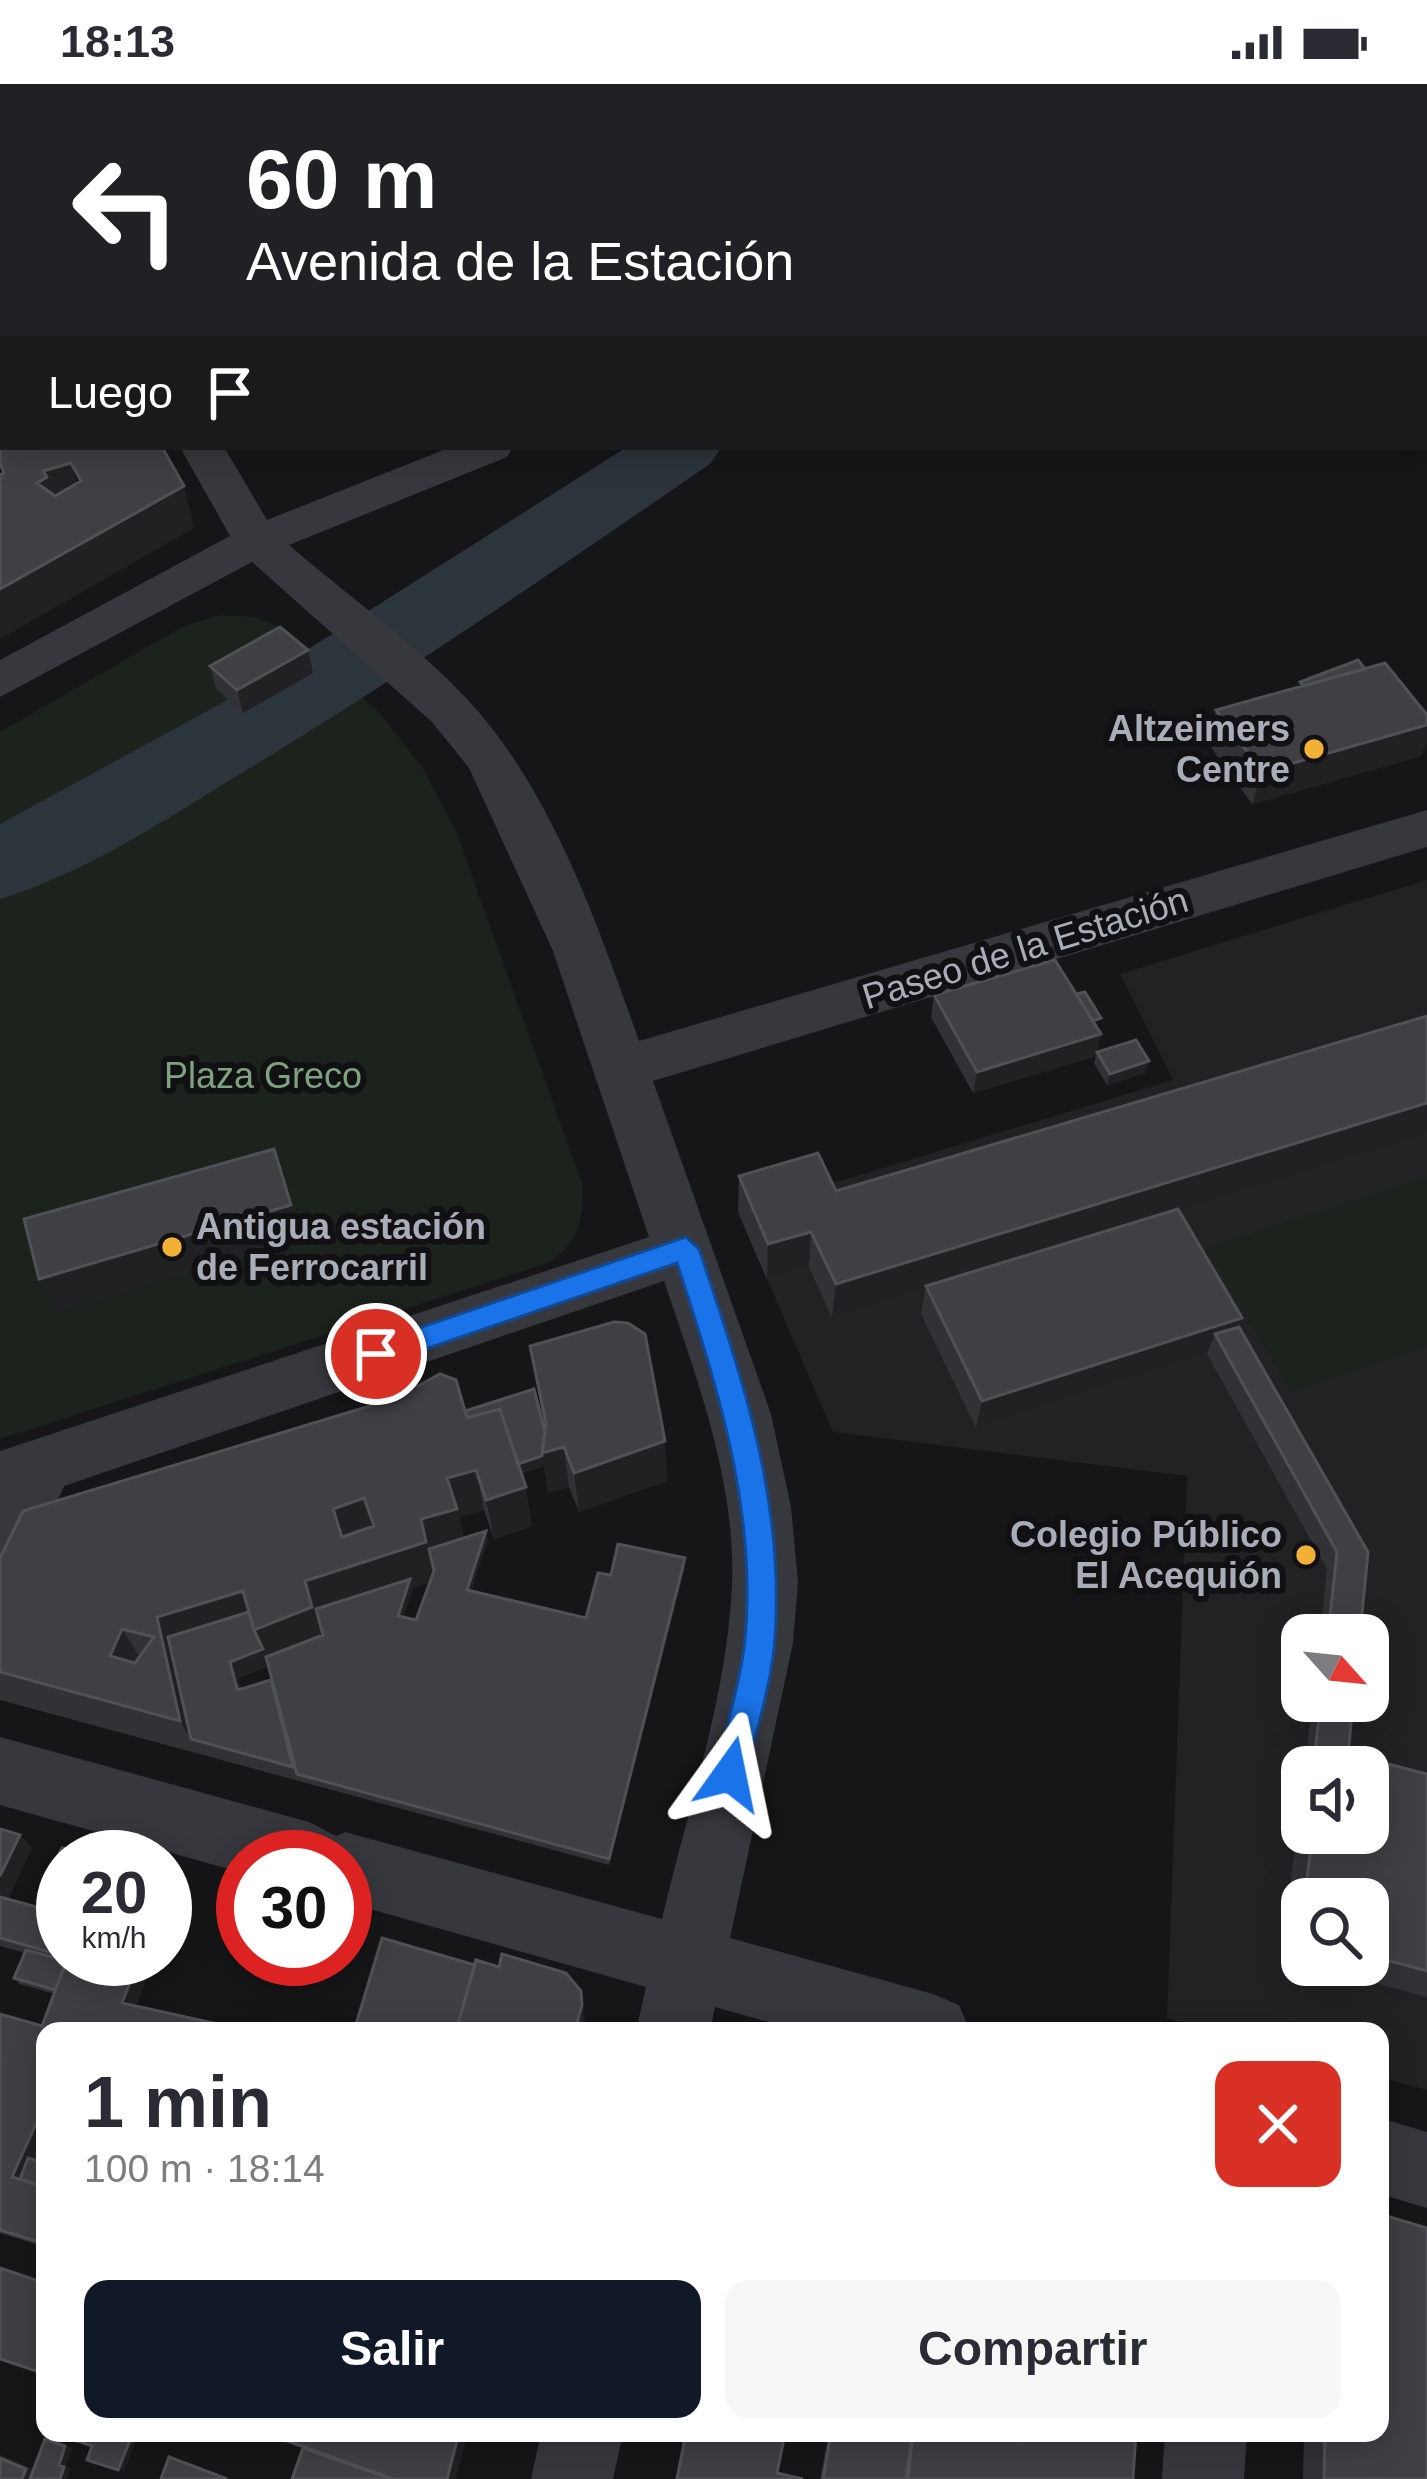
<!DOCTYPE html>
<html lang="es">
<meta charset="utf-8">
<style>
body{margin:0;font-family:Helvetica,sans-serif;background:#f7f7f7;color:#2b2b33;height:100vh;display:flex;flex-direction:column;font-size:45px;white-space:nowrap}
*{box-sizing:border-box;margin:0}
p{font-size:39px;color:#7c7c81}
.icon{flex:none;width:66px;height:66px;fill:none;stroke:currentColor;stroke-width:2;stroke-linecap:round;stroke-linejoin:round}
.map{position:relative;flex:1;overflow:hidden}
.drawer{position:absolute;left:36px;top:1938px;width:1353px;height:420px;display:flex;flex-direction:column;background:#fff;border-radius:24px;box-shadow:0 6px 30px #0003}
.drawer>*{flex:none}
.guide{position:absolute;left:0px;top:0px;width:1428px;height:366px;box-shadow:0 6px 30px #0003;background:#202124;color:#fff;overflow:hidden}
.needle{width:78px;rotate:117deg}
.buttons{position:absolute;left:1281px;top:1530px;display:grid;gap:24px}
.buttons a{display:grid;place-items:center;width:108px;height:108px;border-radius:24px;background:#fff;box-shadow:0 6px 30px #0003;font-size:60px}
.speed{position:absolute;left:36px;top:1746px;display:flex;gap:24px;font-size:60px;font-weight:700;text-align:center}
.speed>*{display:grid;place-content:center;width:156px;height:156px;border-radius:50%;background:#fff;box-shadow:0 6px 30px #0003;line-height:1}
.speed small{font-size:30px;font-weight:400}
.speed .limit{border:18px solid #d22;background:#fff;color:#111}
.pin{position:absolute;display:grid;place-items:center;width:102px;height:102px;color:#fff;margin:-51px;border:6px solid #fff;border-radius:50%;box-shadow:0 3px 12px #0007}
.me{position:absolute;width:132px;margin:-66px;rotate:12deg;stroke-linejoin:round;filter:drop-shadow(0 0 9px #0008)}
.turn{display:flex;align-items:center;gap:42px;height:252px;padding:0 48px;font-size:54px}
.turn .icon{width:156px;height:156px;stroke-width:2.5}
.turn b{display:block;font-size:84px;line-height:102px}
.then{display:flex;align-items:center;height:114px;padding:0 48px;background:#0003;gap:24px;font-size:45px}
.round{display:grid;place-items:center;flex:none;width:126px;height:126px;border-radius:24px;background:#f7f7f7}
.headline{display:flex;align-items:center;justify-content:space-between;height:204px;padding:0 48px}
h1{font-size:72px;font-weight:600;line-height:90px}
.primary-button{display:flex;gap:24px;margin-top:auto;padding:24px 48px}
.primary-button a{flex:1;height:138px;border-radius:24px;background:#111827;color:#fff;font-size:48px;font-weight:600;line-height:138px;text-align:center}
.primary-button a+a{background:#f7f7f7;color:#2b2b33}
.status{display:flex;justify-content:space-between;align-items:center;height:84px;padding:0 60px;background:#fff;direction:ltr}
.status svg{height:33px;fill:currentColor}
.map>svg:first-child{display:block}
</style>
<div class="status"><b>18:13</b><svg viewBox="0 0 49 12"><path d="M0 12V9h3v3zM5 12V6h3v6zM10 12V3h3v9zM15 12V0h3v12zM26 1h20v11H26zM47 4h2v5h-2z"/></svg></div>
<div class="map">
<svg width="1427" height="2395" viewBox="0 0 1427 2395">
<rect width="100%" height="100%" fill="#161618"/>
<path fill="#222225" fill-rule="evenodd" d="M 1427,796 L 1427,2006 L 1380,1993 L 1380,1947 L 1213,1947 L 1167,1934 L 1187,1392 L 833,1348 L 738,1128 L 1173,996 L 1120,890 ZM 1302,1551 L 1368,1551 L 1368,1617 L 1302,1617 ZM 1302,1683 L 1368,1683 L 1368,1749 L 1302,1749 ZM 1302,1815 L 1368,1815 L 1368,1881 L 1302,1881 Z"/>
<path fill="#1c231d" d="M 221,531 L 254,533 L 282,544 L 379,628 L 423,685 L 456,747 L 582,1100 C 584,1134 579,1160 548,1179 L 0,1355 L 0,648 L 184,542 Z
M 1427,1094 L 1427,1262 L 1291,1308 L 1206,1164 Z"/>
<path fill="#2c353c" d="M 661,363 L 700,363 L 435,540 L 417,526 Z"/>
<g fill="none" stroke-linecap="round" stroke-linejoin="round">
<path fill="#2c353c" fill-rule="evenodd" d="M 627,363 L 722,363 L 710,380 C 554,487 398,595 235,693 C 162,738 83,790 0,815 L 0,740 L 231,614 Z"/>
<path fill="#37383d" fill-rule="evenodd" d="M 0,0 L 29,0 L 30,3 L 3,3 L 3,12 Z
M 811,0 L 849,0 L 809,3 Z
M 860,0 L 899,0 L 858,3 Z
M 180,363 L 224,363 L 267,436 L 451,363 L 513,363 L 507,373 L 289,461 C 348,512 415,559 468,616 C 553,708 598,842 639,957 L 1427,726 L 1427,763 L 653,997 L 771,1330 L 791,1423 L 798,1498 L 793,1559 L 730,1854 L 933,1910 L 959,1921 L 970,1947 L 801,1947 L 715,1923 L 710,1947 L 636,1947 L 646,1903 L 345,1818 L 345,1773 L 243,1773 L 243,1789 L 0,1721 L 0,1653 L 309,1738 L 336,1752 L 345,1748 L 662,1835 C 687,1727 727,1613 732,1501 C 736,1397 697,1295 664,1197 L 64,1402 L 23,1495 L 0,1504 L 0,1367 L 649,1153 L 553,867 L 469,684 L 432,638 L 252,478 L 0,613 L 0,576 L 230,452 Z
M 1380,2034 L 1427,2048 L 1427,2124 L 1380,2110 Z
M 541,2349 L 623,2349 L 613,2395 L 531,2395 Z
M 1165,2349 L 1247,2349 L 1244,2395 L 1162,2395 Z"/>
<path fill="#63666e" fill-rule="evenodd" d="M 1093,0 L 1134,0 L 1136,3 L 1095,3 Z
M 1425,275 L 1427,275 L 1427,305 L 1425,305 Z"/>
</g>
<path fill="#323236" fill-rule="evenodd" d="M 116,0 L 620,0 L 620,3 L 116,3 Z
M 308,566 L 313,589 L 243,629 L 216,605 L 210,582 Z
M 1365,585 L 1427,631 L 1427,656 L 1421,672 L 1252,720 L 1208,659 L 1216,626 L 1299,603 L 1300,598 Z
M 934,911 L 1098,946 L 1101,950 L 1096,972 L 973,1009 L 931,933 Z
M 1427,932 L 1427,1051 L 1180,1127 L 1242,1234 L 1239,1243 L 1368,1468 L 1360,1551 L 1320,1551 L 1327,1485 L 1207,1270 L 976,1344 L 921,1230 L 925,1206 L 832,1234 L 809,1183 L 767,1196 L 738,1128 L 739,1092 L 836,1107 Z
M 1097,968 L 1146,988 L 1107,1001 L 1094,979 Z
M 530,1262 L 665,1357 L 667,1397 L 579,1428 L 569,1403 L 548,1409 L 544,1382 L 521,1389 L 532,1442 L 494,1455 L 484,1426 L 459,1433 L 464,1454 L 488,1456 L 471,1507 L 586,1534 L 611,1491 L 685,1483 L 609,1781 L 0,1616 L 0,1474 L 465,1327 L 545,1348 ZM 430,1498 L 416,1536 L 403,1533 L 413,1504 ZM 269,1582 L 274,1603 L 241,1605 L 238,1594 Z
M 1312,1617 L 1353,1617 L 1347,1683 L 1305,1683 Z
M 1357,1672 L 1427,1690 L 1427,1913 L 1322,1885 L 1323,1881 L 1368,1881 L 1368,1815 L 1302,1815 L 1302,1847 L 1285,1842 L 1302,1707 L 1302,1749 L 1368,1749 L 1368,1683 L 1349,1683 Z
M 0,1745 L 20,1751 L 32,1764 L 8,1815 L 44,1825 L 52,1834 L 56,1835 L 63,1819 L 63,1875 L 154,1875 L 136,1922 L 231,1943 L 235,1947 L 45,1947 L 45,2056 L 36,2076 L 45,2079 L 45,2163 L 0,2149 L 0,1930 L 42,1942 L 54,1910 L 20,1900 L 14,1894 L 25,1869 L 0,1862 Z
M 808,2349 L 993,2349 L 1014,2355 L 1015,2349 L 1136,2349 L 1133,2395 L 820,2395 L 828,2354 Z
M 1304,2349 L 1380,2349 L 1427,2395 L 1303,2395 Z"/>
<path fill="#212124" d="M 3,111 L 3,147 L 0,148 L 0,112 Z
M 3,228 L 3,264 L 0,265 L 0,229 Z
M 71,379 L 83,421 L 51,440 L 37,399 L 43,387 Z
M 184,402 L 194,444 L 0,555 L 0,505 Z
M 308,566 L 313,589 L 243,629 L 237,606 Z
M 1427,641 L 1427,656 L 1421,672 L 1252,720 L 1262,688 Z
M 1101,950 L 1096,972 L 973,1009 L 977,988 Z
M 1149,977 L 1146,988 L 1107,1001 L 1110,990 Z
M 1427,1019 L 1427,1051 L 927,1205 L 926,1202 L 925,1206 L 832,1234 L 836,1200 Z
M 291,1121 L 302,1156 L 56,1230 L 39,1195 Z
M 811,1148 L 809,1183 L 767,1196 L 768,1160 Z
M 1242,1234 L 1231,1262 L 1215,1250 L 1207,1270 L 976,1344 L 982,1317 Z
M 665,1357 L 667,1397 L 579,1428 L 574,1389 Z
M 564,1363 L 569,1403 L 548,1409 L 544,1382 L 515,1390 L 514,1381 L 542,1369 Z
M 476,1386 L 484,1426 L 459,1433 L 466,1463 L 436,1496 L 413,1504 L 401,1540 L 326,1559 L 238,1594 L 246,1622 L 177,1569 L 191,1655 L 200,1670 L 180,1637 L 157,1533 L 243,1507 L 333,1425 L 364,1414 L 376,1453 L 421,1435 L 447,1394 Z
M 526,1403 L 532,1442 L 494,1455 L 486,1416 Z
M 486,1447 L 488,1456 L 469,1514 L 467,1506 Z
M 685,1474 L 685,1483 L 609,1781 L 609,1775 Z
M 122,1545 L 144,1580 L 110,1572 Z
M 20,1751 L 32,1764 L 4,1823 L 0,1819 L 0,1792 Z
M 170,1794 L 180,1807 L 165,1845 L 165,1807 Z
M 139,1875 L 154,1875 L 133,1930 L 122,1919 Z
M 581,1907 L 585,1937 L 583,1947 L 575,1947 Z
M 44,2019 L 45,2056 L 27,2099 L 12,2093 Z
M 133,2349 L 139,2349 L 124,2388 L 118,2386 Z
M 459,2349 L 468,2349 L 456,2395 L 447,2395 Z
M 45,2355 L 72,2364 L 66,2383 L 59,2381 Z
M 0,2371 L 40,2387 L 37,2395 L 22,2395 L 0,2374 Z
M 64,2383 L 71,2384 L 67,2395 L 60,2395 Z"/>
<path fill="#3f3f44" stroke="#4f5156" stroke-width="3" fill-rule="evenodd" d="M 286,0 L 376,0 L 377,2 L 296,3 Z
M 0,76 L 3,81 L 3,111 L 0,112 Z
M 3,155 L 3,228 L 0,229 L 0,156 Z
M 0,251 L 3,251 L 3,318 L 0,319 Z
M 3,318 L 3,363 L 162,363 L 184,402 L 0,505 L 0,391 L 4,389 L 0,379 L 0,319 ZM 71,379 L 81,397 L 55,412 L 37,399 L 47,393 L 43,387 Z
M 280,543 L 308,566 L 237,606 L 210,582 Z
M 1358,576 L 1365,585 L 1303,602 L 1300,598 Z
M 1385,579 L 1427,631 L 1427,641 L 1262,688 L 1216,626 Z
M 1055,876 L 1101,950 L 977,988 L 934,911 Z
M 1085,908 L 1101,934 L 1093,937 L 1076,910 Z
M 1427,932 L 1427,1019 L 836,1200 L 811,1148 L 768,1160 L 739,1092 L 818,1069 L 836,1107 Z
M 1136,956 L 1149,977 L 1110,990 L 1097,968 Z
M 274,1065 L 291,1121 L 39,1195 L 24,1135 Z
M 1178,1125 L 1242,1234 L 982,1317 L 926,1202 Z
M 614,1238 L 628,1239 L 645,1250 L 665,1357 L 574,1389 L 564,1363 L 542,1369 L 546,1339 L 530,1262 Z
M 1239,1243 L 1368,1468 L 1360,1551 L 1328,1551 L 1337,1468 L 1215,1250 Z
M 440,1290 L 456,1296 L 467,1334 L 500,1325 L 526,1403 L 486,1416 L 476,1386 L 447,1394 L 457,1425 L 421,1435 L 426,1458 L 305,1497 L 312,1523 L 254,1546 L 243,1507 L 157,1533 L 180,1637 L 0,1588 L 0,1474 L 23,1427 L 383,1318 L 392,1304 L 418,1302 ZM 364,1414 L 374,1442 L 342,1453 L 333,1425 ZM 122,1545 L 154,1553 L 135,1579 L 110,1572 Z
M 534,1305 L 545,1348 L 542,1372 L 518,1380 L 500,1325 L 467,1334 L 465,1327 Z
M 486,1447 L 467,1506 L 586,1534 L 598,1489 L 611,1491 L 618,1460 L 685,1474 L 609,1775 L 297,1690 L 266,1573 L 323,1551 L 316,1525 L 410,1495 L 398,1532 L 416,1536 L 434,1487 L 429,1465 Z
M 249,1528 L 254,1546 L 263,1565 L 230,1578 L 236,1601 L 238,1606 L 271,1596 L 293,1683 L 191,1655 L 168,1553 Z
M 1321,1617 L 1353,1617 L 1347,1683 L 1313,1683 Z
M 1357,1672 L 1427,1690 L 1427,1887 L 1368,1871 L 1368,1815 L 1304,1815 L 1313,1749 L 1368,1749 L 1368,1683 L 1356,1683 Z
M 0,1745 L 20,1751 L 0,1792 Z
M 62,1764 L 94,1773 L 63,1773 L 63,1787 L 52,1783 Z
M 0,1813 L 44,1825 L 42,1831 L 56,1835 L 63,1819 L 63,1872 L 0,1854 Z
M 382,1854 L 475,1881 L 456,1947 L 354,1947 Z
M 26,1866 L 67,1877 L 55,1906 L 14,1894 Z
M 502,1870 L 566,1889 L 581,1907 L 582,1921 L 575,1947 L 456,1947 L 476,1876 L 499,1883 Z
M 67,1875 L 139,1875 L 122,1919 L 231,1943 L 230,1947 L 45,1947 L 45,2020 L 12,2093 L 45,2103 L 45,2160 L 0,2146 L 0,1930 L 42,1942 Z
M 28,2074 L 45,2079 L 45,2103 L 20,2095 Z
M 1380,2130 L 1427,2144 L 1427,2395 L 1324,2395 L 1325,2349 L 1380,2349 Z
M 0,2184 L 45,2199 L 45,2290 L 0,2275 Z
M 55,2349 L 133,2349 L 118,2386 L 87,2376 L 92,2362 Z
M 265,2349 L 459,2349 L 447,2395 L 393,2395 Z
M 686,2349 L 785,2349 L 777,2389 L 803,2395 L 677,2395 Z
M 831,2349 L 913,2349 L 906,2395 L 823,2395 Z
M 913,2349 L 993,2349 L 1022,2357 L 1023,2349 L 1136,2349 L 1133,2395 L 908,2395 Z
M 45,2355 L 65,2362 L 59,2381 L 64,2383 L 60,2395 L 30,2395 Z
M 303,2364 L 392,2395 L 292,2395 Z
M 169,2373 L 227,2395 L 161,2395 Z
M 0,2374 L 26,2385 L 22,2395 L 0,2395 Z"/>
<path fill="#1a73e8" stroke="#114b97" stroke-width="3" d="M 686,1153 L 699,1165 C 742,1293 785,1417 775,1554 C 772,1599 756,1646 746,1690 L 742,1701 L 730,1706 L 719,1701 L 715,1690 C 725,1647 740,1600 745,1556 C 757,1424 717,1302 677,1179 L 376,1282 L 362,1270 L 366,1262 Z"/>
<g fill="#f2b134" stroke="#111113" stroke-width="4.5">
<circle cx="1314" cy="665" r="12"/>
<circle cx="172" cy="1163" r="12"/>
<circle cx="1306" cy="1471" r="12"/>
</g>
<g text-anchor="middle" dominant-baseline="central" stroke-width="12" stroke-linejoin="round" paint-order="stroke">
<g font-size="36" font-weight="bold" fill="#a8adb8" stroke="#111113" text-anchor="end">
<text x="1290" y="644">Altzeimers<tspan x="1290" dy="41">Centre</tspan></text>
<text x="196" y="1142" text-anchor="start">Antigua estación<tspan x="196" dy="41">de Ferrocarril</tspan></text>
<text x="1282" y="1450">Colegio Público<tspan x="1282" dy="41">El Acequión</tspan></text>
</g>
<g font-size="36" fill="#a8adb8" stroke="#111113">
<text transform="translate(1025 864) rotate(-17)">Paseo de la Estación</text>
</g>
<g font-size="36" fill="#7fa381" stroke="#111113">
<text x="263" y="991">Plaza Greco</text>
</g>
</g>
</svg>
<div class="buttons">
<a><svg class="needle" viewBox="-14 -14 28 28"><path d="M0-13l5 13h-10z" fill="#e53935"/><path d="M0 13l5-13h-10z" fill="#7c7c81"/></svg></a>
<a><svg class="icon" aria-label="sound" viewBox="0 0 24 24"><path d="M4 9h4l5-4v14l-5-4H4zM17 9q2 3 0 6"/></svg></a>
<a><svg class="icon" aria-label="search" viewBox="0 0 24 24"><circle cx="10" cy="10" r="6"/><path d="M15 15l6 6"/></svg></a>
</div>
<div class="speed"><div>20<small>km/h</small></div><div class="limit">30</div></div>
<div class="pin" style="left:376px;top:1270px;background:#d93025"><svg class="icon" aria-label="arrive" viewBox="0 0 24 24"><path d="M6 21V4h12l-3 4 3 4H6"/></svg></div>
<svg class="me" style="left:730px;top:1690px" viewBox="-20 -20 40 40"><path d="M0-17L14 15 0 8-14 15z" fill="#1a73e8" stroke="#fff" stroke-width="4"/></svg>
<div class="guide">
<div class="turn"><svg class="icon" aria-label="left" viewBox="0 0 24 24"><path d="M17 20v-9H6M10 6l-5 5 5 5"/></svg><div><b>60 m</b>Avenida de la Estación</div></div>
<div class="then">Luego<svg class="icon" aria-label="arrive" viewBox="0 0 24 24"><path d="M6 21V4h12l-3 4 3 4H6"/></svg></div>
</div>
<section class="drawer">
<div class="headline"><div><h1>1 min</h1><p>100 m · 18:14</p></div><a class="round" style="background:#d93025;color:#fff"><svg class="icon" aria-label="close" viewBox="0 0 24 24"><path d="M6 6l12 12M18 6L6 18"/></svg></a></div>
<div class="primary-button"><a>Salir</a><a>Compartir</a></div>
</section>
</div>
